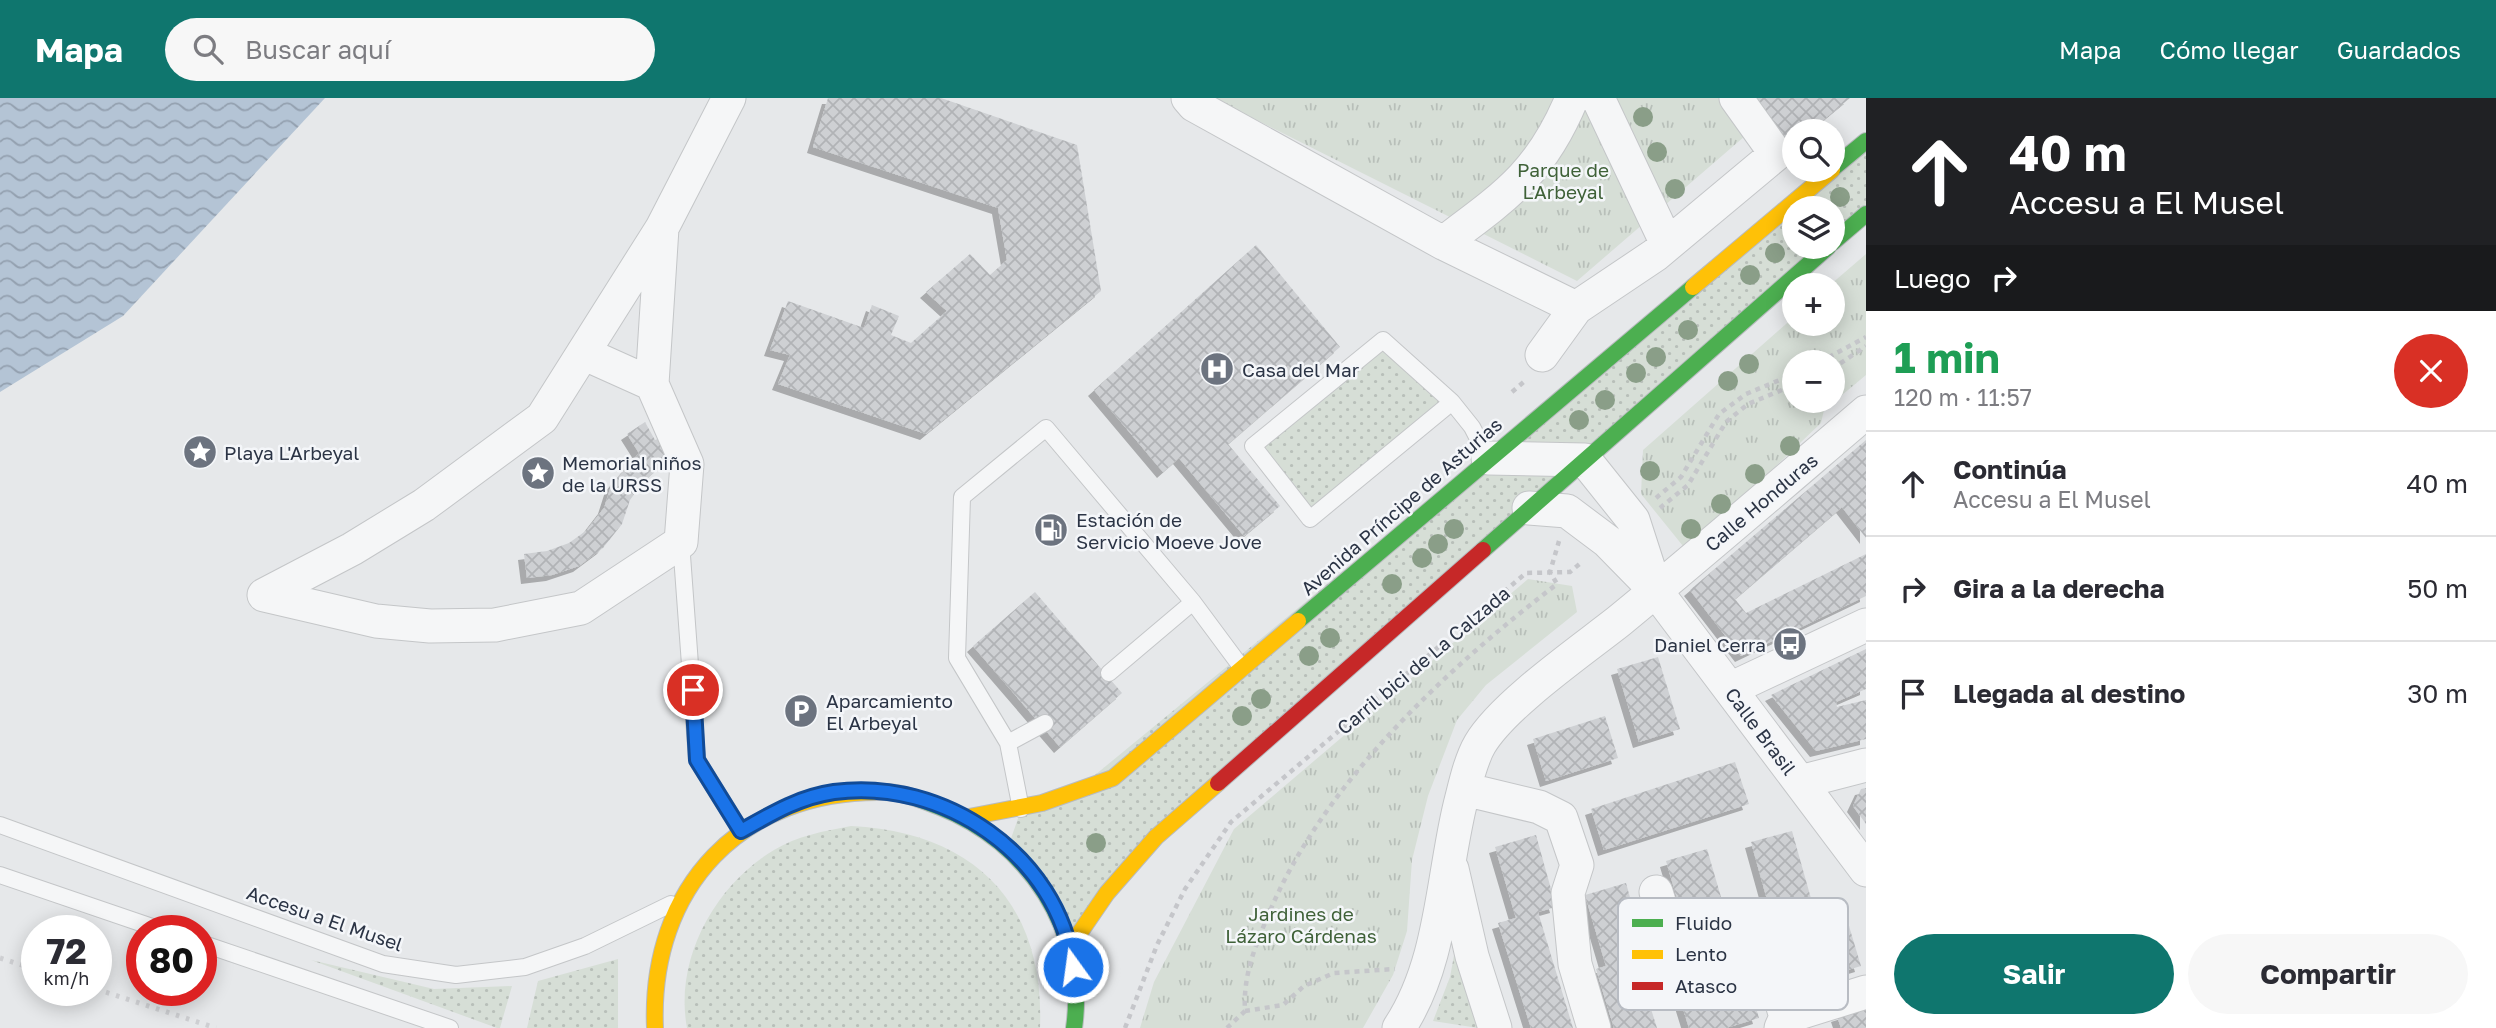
<!DOCTYPE html>
<html lang="es">
<meta charset="utf-8">
<style>
body{margin:0;font-family:"Golos Text",sans-serif;background:#f7f7f7;color:#2b2b33;height:100vh;display:flex;flex-direction:column;font-size:26px;white-space:nowrap}
*{box-sizing:border-box;margin:0}
p{font-size:23px;color:#7c7c81}
.icon{flex:none;width:38px;height:38px;fill:none;stroke:currentColor;stroke-width:2;stroke-linecap:round;stroke-linejoin:round}
.map{position:relative;flex:1;overflow:hidden}
.details{display:flex;flex-direction:column;background:#fff;width:630px}
.details>*{flex:none}
.guide{background:#202124;color:#fff;overflow:hidden}
.tools{position:absolute;left:1782px;top:21px;display:grid;gap:14px}
.tools a{display:grid;place-items:center;width:63px;height:63px;border-radius:50%;background:#fff;box-shadow:0 4px 18px #0003;font-size:35px}
.speed{position:absolute;left:21px;top:817px;display:flex;gap:14px;font-size:35px;font-weight:700;text-align:center}
.speed>*{display:grid;place-content:center;width:91px;height:91px;border-radius:50%;background:#fff;box-shadow:0 4px 18px #0003;line-height:1}
.speed small{font-size:18px;font-weight:400}
.speed .limit{border:10px solid #d22;background:#fff;color:#111}
.pin{position:absolute;display:grid;place-items:center;width:60px;height:60px;color:#fff;margin:-30px;border:4px solid #fff;border-radius:50%;box-shadow:0 2px 7px #0007}
.me{position:absolute;width:77px;margin:-38px;rotate:346deg;stroke-linejoin:round;filter:drop-shadow(0 0 5px #0008)}
.turn{display:flex;align-items:center;gap:24px;height:147px;padding:0 28px;font-size:32px}
.turn .icon{width:91px;height:91px;stroke-width:2.5}
.turn b{display:block;font-size:49px;line-height:60px}
.then{display:flex;align-items:center;height:66px;padding:0 28px;background:#0003;gap:14px;font-size:26px}
.round{display:grid;place-items:center;flex:none;width:74px;height:74px;border-radius:37px;background:#f7f7f7}
.headline{display:flex;align-items:center;justify-content:space-between;height:119px;padding:0 28px}
h1{font-size:42px;font-weight:700;line-height:52px;color:#1e9e55}
.cta{display:flex;gap:14px;margin-top:auto;padding:14px 28px}
.cta a{flex:1;height:80px;border-radius:42px;background:#0f766e;color:#fff;font-size:28px;font-weight:700;line-height:80px;text-align:center}
.cta a+a{background:#f7f7f7;color:#2b2b33}
ul{padding:0;list-style:none}
li{display:flex;align-items:center;gap:21px;height:105px;padding:0 28px;border-top:2px solid #e1e1e2}
li div{flex:1}
li b{display:block;font-size:26px}
li em{font-style:normal}
header{display:flex;align-items:center;gap:42px;box-sizing:border-box;height:98px;padding:0 35px;background:#0f766e;color:#fff}
header strong{font-size:33px}
nav{display:flex;gap:38px;margin-inline-start:auto;font-size:24px}
.search{width:490px;height:63px;background:#f7f7f7;display:flex;align-items:center;gap:18px;box-sizing:border-box;padding:0 24px;border-radius:38px;color:#7c7c81;font-size:26px}
main{display:flex;flex:1;min-height:0}
.map>svg:first-child{display:block}
</style>
<header>
<strong>Mapa</strong>
<div class="search"><svg class="icon" aria-label="search" viewBox="0 0 24 24"><circle cx="10" cy="10" r="6"/><path d="M15 15l6 6"/></svg>Buscar aquí</div>
<nav><a>Mapa</a><a>Cómo llegar</a><a>Guardados</a></nav>
</header>
<main>
<div class="map">
<svg width="1866" height="930" viewBox="0 0 1866 930">
<defs>
<pattern id="grass-dots" width="8" height="8" patternUnits="userSpaceOnUse" patternTransform="scale(1.75)"><rect width="8" height="8" fill="#d6ded6"/><path d="M2 2h.1M6 6h.1" fill="none" stroke="#b8bfb9" stroke-width="1.8" stroke-linecap="round"/></pattern>
<pattern id="park-tufts" width="24" height="20" patternUnits="userSpaceOnUse" patternTransform="scale(1.75)"><rect width="24" height="20" fill="#d6ded6"/><path d="M3 7l-1-3M5 7V3M7 7l1-3M15 17l-1-3M17 17v-4M19 17l1-3" fill="none" stroke="#b8bfb9"/></pattern>
<pattern id="water-waves" width="16" height="10" patternUnits="userSpaceOnUse" patternTransform="scale(1.75)"><rect width="16" height="10" fill="#b4c4d5"/><path d="M0 5q4-4 8 0t8 0" fill="none" stroke="#93a0af"/></pattern>
<pattern id="building-cross-hatch" width="8" height="8" patternUnits="userSpaceOnUse" patternTransform="scale(1.75)"><rect width="8" height="8" fill="#ced0d3"/><path d="M0 0l8 8M0 8l8-8" fill="none" stroke="#b1b3b6"/></pattern>
<filter id="shadow"><feDropShadow dx="-6" dy="6" stdDeviation="0" flood-color="#0004"/></filter>
</defs>
<rect width="100%" height="100%" fill="#e6e8ea"/>
<path fill="url(#grass-dots)" d="M 1866,43 L 1866,116 L 1832,145 L 1832,110 L 1794,110 L 1794,149 L 1828,149 L 1156,739 L 1070,849 L 1008,749 L 1021,712 L 1067,700 Z
M 1383,242 L 1452,304 L 1310,421 L 1253,348 Z
M 851,728 C 974,734 1045,805 1040,930 L 687,930 C 674,861 715,787 774,752 C 797,738 824,733 851,728 Z
M 1455,852 L 1478,930 L 1433,923 L 1450,879 Z
M 618,861 L 618,930 L 527,930 L 538,883 Z
M 311,862 L 434,891 L 512,888 L 500,930 L 497,930 Z"/>
<path fill="url(#park-tufts)" fill-rule="evenodd" d="M 1213,0 L 1728,0 L 1745,38 L 1577,183 Z
M 1866,156 L 1866,277 L 1824,312 L 1821,325 L 1687,453 L 1641,396 L 1643,352 L 1794,219 L 1794,226 L 1832,226 L 1830,187 ZM 1794,264 L 1832,264 L 1832,303 L 1794,303 Z
M 1528,481 L 1572,488 L 1577,514 L 1486,587 L 1457,622 L 1428,698 L 1412,762 L 1407,833 L 1393,877 L 1363,930 L 1140,930 L 1154,884 L 1234,731 Z"/>
<path fill="url(#water-waves)" d="M 0,0 L 325,0 L 123,218 L 0,294 Z"/>
<path fill="url(#building-cross-hatch)" filter="url(#shadow)" d="M 828,0 L 941,0 L 1077,47 L 1101,193 L 926,336 L 778,286 L 790,257 L 770,252 L 788,203 L 864,230 L 872,207 L 899,218 L 891,237 L 911,245 L 947,213 L 926,194 L 970,156 L 990,177 L 1007,162 L 998,110 L 813,49 Z
M 1752,0 L 1850,0 L 1810,33 L 1794,33 L 1792,49 Z
M 1256,147 L 1340,249 L 1228,346 L 1280,408 L 1244,438 L 1179,360 L 1163,374 L 1094,292 Z
M 645,324 L 655,342 L 667,338 L 679,358 L 665,364 L 643,384 L 630,402 L 622,426 L 603,450 L 579,468 L 552,477 L 527,480 L 524,456 L 547,453 L 569,445 L 587,432 L 604,410 L 611,388 L 639,355 L 627,336 Z
M 1866,342 L 1866,440 L 1842,409 L 1735,501 L 1746,515 L 1866,456 L 1866,498 L 1741,558 L 1690,492 Z
M 1035,494 L 1122,595 L 1060,649 L 973,548 Z
M 1866,551 L 1866,591 L 1836,604 L 1837,609 L 1866,602 L 1866,641 L 1816,653 L 1771,597 Z
M 1658,559 L 1680,631 L 1639,644 L 1617,571 Z
M 1605,618 L 1618,660 L 1546,683 L 1533,641 Z
M 1735,664 L 1749,706 L 1604,752 L 1591,711 Z
M 1866,690 L 1866,726 L 1853,708 L 1861,691 Z
M 1792,733 L 1812,804 L 1771,816 L 1751,744 Z
M 1536,737 L 1556,809 L 1538,814 L 1573,930 L 1531,930 L 1498,825 L 1516,820 L 1495,749 Z
M 1707,751 L 1728,823 L 1687,834 L 1666,763 Z
M 1626,785 L 1646,857 L 1635,860 L 1657,930 L 1614,930 L 1596,871 L 1606,868 L 1585,797 Z
M 1849,828 L 1861,868 L 1794,888 L 1782,848 Z
M 1747,880 L 1759,920 L 1726,930 L 1689,930 L 1680,901 Z
M 1866,909 L 1866,930 L 1841,930 L 1837,918 Z"/>
<g fill="none" stroke-linecap="round" stroke-linejoin="round">
<g stroke="#c4c6c8" stroke-width="18">
<path id="lane" d="M 1383,242 L 1452,304 L 1310,421 L 1253,348 Z
M 1452,304 L 1472,329 L 1488,360
M 681,444 L 697,662 L 741,733
M 1109,575 L 1193,504
M 1008,645 L 1045,625
M 1021,711 L 1008,645 L 957,560 L 962,399 L 1046,330 L 1193,504 L 1242,570
M 0,727 L 383,866 L 456,877 L 525,869 L 585,848 L 671,806
M 0,777 L 164,833
M 201,845 L 450,930"/>
</g>
<g stroke="#c4c6c8" stroke-width="35">
<path id="street" d="M 1188,0 L 1194,7 L 1443,145 L 1576,210 L 1655,157 L 1776,56 L 1736,0
M 1598,0 L 1667,146
M 662,130 L 542,320 L 424,407 L 352,451 L 264,497 L 376,523 L 430,528 L 495,527 L 581,510 L 681,444 L 687,366 L 652,286 L 662,130 L 729,0
M 1443,145 C 1506,98 1541,75 1572,0
M 583,255 L 652,286
M 1542,257 L 1576,210
M 1488,360 L 1585,362 L 1633,422 L 1654,487
M 1529,410 L 1567,413 L 1607,443 L 1656,493 L 1866,772
M 1730,591 L 1866,527
M 1800,684 L 1866,667
M 1464,691 L 1539,709 L 1561,720 L 1577,767 L 1568,795 L 1575,866 L 1594,930
M 1452,771 L 1472,858 L 1495,930
M 1656,794 L 1678,864 L 1692,876 L 1750,857 L 1770,865 L 1786,919
M 1399,930 C 1442,865 1442,782 1460,707 C 1465,688 1470,663 1480,646 C 1503,607 1581,553 1619,523 C 1702,455 1784,384 1866,314
M 1781,930 L 1786,919 L 1866,894"/>
</g>
<g stroke="#b8bbbf" stroke-width="18">
<path id="fast" d="M 1832,71 L 1866,43
M 1832,145 L 1866,116
M 1483,452 L 1828,149
M 1298,523 L 1693,189
M 884,694 C 904,694 921,702 940,709 C 1029,744 1088,833 1074,930"/>
</g>
<g stroke="#b8bbbf" stroke-width="18">
<path id="slow" d="M 1693,189 L 1832,72
M 969,719 L 1042,705 L 1113,680 L 1298,523
M 1070,849 L 1107,795 L 1156,739 L 1218,685
M 655,930 C 649,789 742,691 884,694"/>
</g>
<g stroke="#b8bbbf" stroke-width="18">
<path id="jam" d="M 1218,685 L 1483,452"/>
</g>
<path stroke="#c5c6ca" stroke-width="4.5" stroke-dasharray="5 5" stroke-linecap="butt" d="M 1820,264 L 1866,239
M 1832,271 L 1866,248
M 1512,294 L 1527,281
M 1656,400 L 1681,379 L 1719,316 L 1746,296 L 1794,276
M 1660,410 L 1688,387 L 1726,324 L 1748,306 L 1794,287
M 1245,913 L 1283,907 L 1304,888 L 1334,875 L 1395,871
M 1125,930 L 1157,847 L 1185,791 L 1231,724 L 1526,475 L 1570,474 L 1583,463
M 1227,930 L 1245,913 C 1243,879 1254,851 1267,820 C 1321,687 1445,572 1557,486 L 1550,474 L 1559,443"/>
<use href="#lane" stroke="#f5f6f7" stroke-width="16"/>
<use href="#street" stroke="#f5f6f7" stroke-width="33"/>
<use href="#fast" stroke="#4caf50" stroke-width="16"/>
<use href="#slow" stroke="#ffc107" stroke-width="16"/>
<use href="#jam" stroke="#c62828" stroke-width="16"/>
<path stroke="#cecfd2" stroke-width="5" stroke-dasharray="3.5 7" stroke-linecap="butt" d="M 0,860 L 37,872
M 96,891 L 216,930"/>
</g>
<g fill="#8a9e88">
<circle cx="1643" cy="19" r="10"/>
<circle cx="1657" cy="54" r="10"/>
<circle cx="1675" cy="91" r="10"/>
<circle cx="1840" cy="99" r="10"/>
<circle cx="1775" cy="155" r="10"/>
<circle cx="1750" cy="177" r="10"/>
<circle cx="1688" cy="232" r="10"/>
<circle cx="1656" cy="259" r="10"/>
<circle cx="1749" cy="266" r="10"/>
<circle cx="1636" cy="275" r="10"/>
<circle cx="1728" cy="283" r="10"/>
<circle cx="1605" cy="302" r="10"/>
<circle cx="1579" cy="322" r="10"/>
<circle cx="1790" cy="348" r="10"/>
<circle cx="1650" cy="373" r="10"/>
<circle cx="1755" cy="376" r="10"/>
<circle cx="1721" cy="406" r="10"/>
<circle cx="1454" cy="431" r="10"/>
<circle cx="1691" cy="431" r="10"/>
<circle cx="1438" cy="446" r="10"/>
<circle cx="1422" cy="460" r="10"/>
<circle cx="1392" cy="486" r="10"/>
<circle cx="1330" cy="540" r="10"/>
<circle cx="1309" cy="558" r="10"/>
<circle cx="1261" cy="601" r="10"/>
<circle cx="1242" cy="618" r="10"/>
<circle cx="1096" cy="745" r="10"/>
</g>
<g fill="none" stroke-linecap="round" stroke-linejoin="round">
<g stroke="#114b97" stroke-width="18">
<path id="route" d="M 693,592 L 697,662 L 741,733 C 771,716 799,699 834,694 C 943,679 1059,758 1073,869"/>
</g>
<use href="#route" stroke="#1a73e8" stroke-width="12"/>
</g>
<defs>
<g id="hospital-disc" transform="scale(1.75)"><circle r="9.5" fill="#6c737f" stroke="#f4f6f9"/><path d="M-5-5h3v3.5h4V-5h3V5h-3V1.5h-4V5h-3Z" fill="#fff"/></g>
<g id="sight-disc" transform="scale(1.75)"><circle r="9.5" fill="#6c737f" stroke="#f4f6f9"/><path d="M0-6L1.8-2.2L6-1.7L2.9 1.2L3.7 5.4L0 3.3L-3.7 5.4L-2.9 1.2L-6-1.7L-1.8-2.2Z" fill="#fff"/></g>
<g id="fuel-disc" transform="scale(1.75)"><circle r="9.5" fill="#6c737f" stroke="#f4f6f9"/><path d="M-5.5-6h7V0h2V4h1.3V-2.5L3-4.5l.8-.8L6-3V5H2.5V1h-1V6h-7ZM-4.2-4.7v3.2H.2V-4.7Z" fill="#fff"/></g>
<g id="bus-disc" transform="scale(1.75)"><circle r="9.5" fill="#6c737f" stroke="#f4f6f9"/><path d="M-5-6H5V4H4V6H2V4H-2V6H-4V4H-5ZM-3.5-4V0h7V-4ZM-3.5 1.2v1.5H-2V1.2ZM2 1.2v1.5H3.5V1.2Z" fill="#fff"/></g>
<g id="parking-disc" transform="scale(1.75)"><circle r="9.5" fill="#6c737f" stroke="#f4f6f9"/><path d="M-3.5-5.5H1a3.5 3.5 0 0 1 0 7H-1V5.5H-3.5ZM-1-3.4V-.6H.8a1.4 1.4 0 0 0 0-2.8Z" fill="#fff"/></g>
</defs>
<g fill-rule="evenodd">
<use href="#hospital-disc" x="1217" y="271"/>
<use href="#sight-disc" x="200" y="354"/>
<use href="#sight-disc" x="538" y="375"/>
<use href="#fuel-disc" x="1051" y="432"/>
<use href="#bus-disc" x="1790" y="546"/>
<use href="#parking-disc" x="801" y="613"/>
</g>
<g text-anchor="middle" dominant-baseline="central" stroke-width="5" stroke-linejoin="round" paint-order="stroke">
<g font-size="19" fill="#3f6138" stroke="#f4f6f9">
<text x="1563" y="71">Parque de<tspan x="1563" dy="22">L'Arbeyal</tspan></text>
<text x="1301" y="815">Jardines de<tspan x="1301" dy="22">Lázaro Cárdenas</tspan></text>
</g>
<g font-size="19" fill="#2b3445" stroke="#f4f6f9" text-anchor="start">
<text x="1242" y="271">Casa del Mar</text>
<text x="224" y="354">Playa L'Arbeyal</text>
<text x="562" y="364">Memorial niños<tspan x="562" dy="22">de la URSS</tspan></text>
<text x="1076" y="421">Estación de<tspan x="1076" dy="22">Servicio Moeve Jove</tspan></text>
<text x="1766" y="546" text-anchor="end">Daniel Cerra</text>
<text x="826" y="602">Aparcamiento<tspan x="826" dy="22">El Arbeyal</tspan></text>
</g>
<g font-size="19" fill="#2b3445" stroke="#f4f6f9">
<text transform="translate(1761 404) rotate(-40)">Calle Honduras</text>
<text transform="translate(1401 408) rotate(-41)">Avenida Príncipe de Asturias</text>
<text transform="translate(1423 562) rotate(-40)">Carril bici de La Calzada</text>
<text transform="translate(1761 633) rotate(53)">Calle Brasil</text>
<text transform="translate(325 820) rotate(19)">Accesu a El Musel</text>
</g>
</g>
<rect x="1618" y="800" width="230" height="112" rx="10" fill="#f4f6f9" stroke="#b8bcc3" stroke-width="2"/>
<rect x="1632" y="821" width="31" height="8" fill="#4caf50"/>
<rect x="1632" y="852" width="31" height="9" fill="#ffc107"/>
<rect x="1632" y="884" width="31" height="8" fill="#c62828"/>
<g font-size="19" fill="#2b3445">
<text x="1675" y="832">Fluido</text>
<text x="1675" y="863">Lento</text>
<text x="1675" y="895">Atasco</text>
</g>
</svg>
<div class="tools">
<a><svg class="icon" aria-label="search" viewBox="0 0 24 24"><circle cx="10" cy="10" r="6"/><path d="M15 15l6 6"/></svg></a>
<a><svg class="icon" aria-label="layers" viewBox="0 0 24 24"><path d="M12 4l9 5-9 5-9-5zM3 14l9 5 9-5"/></svg></a>
<a>+</a>
<a>−</a>
</div>
<div class="speed"><div>72<small>km/h</small></div><div class="limit">80</div></div>
<div class="pin" style="left:693px;top:592px;background:#d93025"><svg class="icon" aria-label="arrive" viewBox="0 0 24 24"><path d="M6 21V4h12l-3 4 3 4H6"/></svg></div>
<svg class="me" style="left:1073px;top:869px" viewBox="-20 -20 40 40"><circle r="17" fill="#1a73e8" stroke="#fff" stroke-width="3"/><path d="M0-11L8 9 0 5-8 9z" fill="#fff"/></svg>
</div>
<section class="details">
<div class="guide">
<div class="turn"><svg class="icon" aria-label="ahead" viewBox="0 0 24 24"><path d="M12 20V5M6 11l6-6 6 6"/></svg><div><b>40 m</b>Accesu a El Musel</div></div>
<div class="then">Luego<svg class="icon" aria-label="right" viewBox="0 0 24 24"><path d="M7 20v-9h11M14 6l5 5-5 5"/></svg></div>
</div>
<div class="headline"><div><h1>1 min</h1><p>120 m · 11:57</p></div><a class="round" style="background:#d93025;color:#fff"><svg class="icon" aria-label="close" viewBox="0 0 24 24"><path d="M6 6l12 12M18 6L6 18"/></svg></a></div>
<ul>
<li><svg class="icon" aria-label="ahead" viewBox="0 0 24 24"><path d="M12 20V5M6 11l6-6 6 6"/></svg><div><b>Continúa</b><p>Accesu a El Musel</p></div><em>40 m</em></li>
<li><svg class="icon" aria-label="right" viewBox="0 0 24 24"><path d="M7 20v-9h11M14 6l5 5-5 5"/></svg><div><b>Gira a la derecha</b></div><em>50 m</em></li>
<li><svg class="icon" aria-label="arrive" viewBox="0 0 24 24"><path d="M6 21V4h12l-3 4 3 4H6"/></svg><div><b>Llegada al destino</b></div><em>30 m</em></li>
</ul>
<div class="cta"><a>Salir</a><a>Compartir</a></div>
</section>
</main>
